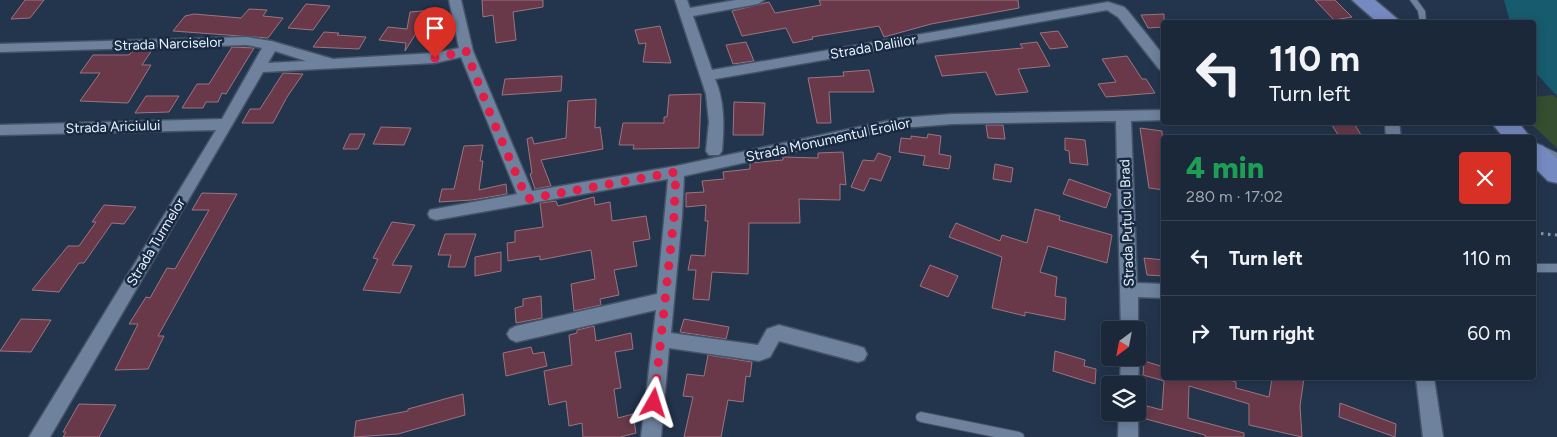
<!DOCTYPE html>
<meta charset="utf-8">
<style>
body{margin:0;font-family:Figtree,sans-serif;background:#233042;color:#f1f3f6;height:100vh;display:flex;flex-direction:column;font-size:19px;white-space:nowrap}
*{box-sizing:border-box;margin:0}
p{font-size:16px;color:#9fa6af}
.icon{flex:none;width:28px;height:28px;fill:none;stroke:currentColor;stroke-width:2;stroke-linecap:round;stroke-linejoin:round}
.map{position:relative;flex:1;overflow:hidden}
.side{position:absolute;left:1161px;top:135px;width:375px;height:245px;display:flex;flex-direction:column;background:#1a283a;border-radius:5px;box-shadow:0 2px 12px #0003,0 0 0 1px #384454}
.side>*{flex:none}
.guide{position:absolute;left:1161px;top:20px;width:375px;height:105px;border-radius:5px;box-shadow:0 2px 12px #0003,0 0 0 1px #384454;background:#1a283a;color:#f1f3f6;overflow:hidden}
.needle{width:32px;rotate:212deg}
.fabs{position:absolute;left:1101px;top:321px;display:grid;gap:10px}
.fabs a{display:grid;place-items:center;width:45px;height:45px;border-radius:5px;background:#1a283a;box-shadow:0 2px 12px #0003,0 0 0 1px #384454;font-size:25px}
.pin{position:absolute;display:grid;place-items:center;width:42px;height:42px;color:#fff;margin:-51px -21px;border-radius:50% 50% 50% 0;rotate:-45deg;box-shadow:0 0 5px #0007}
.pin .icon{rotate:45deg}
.me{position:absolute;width:55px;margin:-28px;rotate:6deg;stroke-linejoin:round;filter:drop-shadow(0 0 4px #0008)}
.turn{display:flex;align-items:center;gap:18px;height:105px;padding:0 25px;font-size:22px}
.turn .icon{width:65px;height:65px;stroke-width:2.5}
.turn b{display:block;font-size:35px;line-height:42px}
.round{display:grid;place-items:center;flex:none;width:52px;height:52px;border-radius:5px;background:#233042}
.head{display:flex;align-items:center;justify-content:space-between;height:85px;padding:0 25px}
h1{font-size:30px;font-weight:800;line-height:38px;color:#1e9e55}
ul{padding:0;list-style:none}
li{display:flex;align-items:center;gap:15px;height:75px;padding:0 25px;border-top:1px solid #384454}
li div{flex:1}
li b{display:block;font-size:19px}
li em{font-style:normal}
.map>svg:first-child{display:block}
</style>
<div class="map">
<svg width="1557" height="437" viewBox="0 0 1557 437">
<rect width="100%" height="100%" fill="#23354d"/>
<path fill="#344e2f" d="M 1553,95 L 1557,98 L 1557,148 L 1530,123 L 1534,122 L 1534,97 Z"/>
<path fill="#165c6e" d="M 1504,0 L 1557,0 L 1557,96 L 1534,71 L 1534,22 L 1510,22 Z"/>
<path fill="#693949" stroke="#9a7580" d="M 25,0 L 44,0 L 30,18 L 11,19 Z
M 482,0 L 543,0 L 543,7 L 513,12 L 516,40 L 496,43 L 493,15 L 483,17 Z
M 819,0 L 1018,0 L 1019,8 L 931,24 L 884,37 L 879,26 L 812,37 L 813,39 L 793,43 L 786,28 L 742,36 L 732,11 L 769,2 L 775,13 L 821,5 Z
M 1315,0 L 1335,0 L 1352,17 L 1334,20 Z
M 306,4 L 330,6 L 313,30 L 288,28 Z
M 249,9 L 267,10 L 263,16 L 283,18 L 268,38 L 173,31 L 185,16 L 194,14 L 241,18 Z
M 434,10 L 432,26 L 420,27 L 405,51 L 406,43 L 379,40 L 388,27 L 407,29 L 410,12 Z
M 1164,14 L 1164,27 L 1148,28 L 1141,15 Z
M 660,26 L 671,63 L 643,62 L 646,43 L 639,44 L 635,30 Z
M 1058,31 L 1068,47 L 1050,49 L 1040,33 Z
M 324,32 L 339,33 L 337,35 L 366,37 L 359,49 L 313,47 Z
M 746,42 L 754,61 L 733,64 L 726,45 Z
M 1037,42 L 1050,66 L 1018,69 L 1028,92 L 996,95 L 986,72 L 942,76 L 935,56 L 1023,48 L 1020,44 Z
M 232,47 L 254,48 L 226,94 L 222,93 L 218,102 L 206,102 L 203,108 L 182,108 L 197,84 L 209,84 Z
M 133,50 L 152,50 L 142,65 L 151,65 L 128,103 L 80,101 L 100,73 L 80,73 L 93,55 L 129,55 Z
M 1127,56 L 1142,79 L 1146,79 L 1155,93 L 1106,97 L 1098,84 L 1116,82 L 1102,59 Z
M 869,70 L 874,92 L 829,92 L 831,123 L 817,123 L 808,78 L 844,76 L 843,72 Z
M 283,73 L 303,74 L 287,97 L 273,123 L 242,123 L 250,109 L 260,109 Z
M 562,76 L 561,91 L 502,95 L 505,79 Z
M 701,94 L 699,148 L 633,149 L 634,145 L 619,145 L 623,123 L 664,123 L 664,117 L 667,117 L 669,95 Z
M 146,96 L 179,96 L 169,112 L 135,113 Z
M 596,99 L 595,128 L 600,127 L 603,149 L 541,160 L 551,186 L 535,189 L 530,174 L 532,173 L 527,139 L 532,137 L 534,144 L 566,138 L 568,101 Z
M 734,102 L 765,103 L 763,135 L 733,135 Z
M 1330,122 L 1353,122 L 1363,138 L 1340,138 Z
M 986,125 L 1003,125 L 1005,139 L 988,138 Z
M 381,127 L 411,128 L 404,145 L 373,144 Z
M 1140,128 L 1162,131 L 1164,190 L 1149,188 Z
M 350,134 L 365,134 L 358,149 L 343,149 Z
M 928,134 L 941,136 L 939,154 L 951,156 L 949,169 L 923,165 L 925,156 L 899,152 L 901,138 L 911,139 L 911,136 L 927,138 Z
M 1065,138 L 1085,140 L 1088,165 L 1070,163 L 1069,151 L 1065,150 Z
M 483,145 L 480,161 L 483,161 L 479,190 L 506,184 L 507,194 L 472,200 L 439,202 L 442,189 L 454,189 L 464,146 Z
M 843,152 L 846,185 L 840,184 L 840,200 L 799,199 L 800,223 L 749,223 L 748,274 L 712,272 L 709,300 L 693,299 L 696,270 L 688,270 L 691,255 L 705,256 L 708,221 L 705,221 L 706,205 L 686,207 L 686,193 L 704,192 L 702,181 L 724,179 L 723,172 L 750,169 L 750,163 L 783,160 L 783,157 L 818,158 L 818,153 Z
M 878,153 L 891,157 L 881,181 L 870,178 L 864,191 L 851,187 L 863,160 L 874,161 Z
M 995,164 L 1013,168 L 1011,182 L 993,179 Z
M 1069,179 L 1111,194 L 1106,208 L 1063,194 Z
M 202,193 L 237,194 L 158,336 L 164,336 L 148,369 L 115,370 L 138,324 L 129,324 L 146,297 L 150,298 L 167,268 L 175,269 L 209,210 L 192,210 Z
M 594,197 L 595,205 L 610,202 L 612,221 L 646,216 L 650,239 L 633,242 L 637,266 L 614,270 L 619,295 L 600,299 L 601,305 L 574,311 L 571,284 L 595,279 L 591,250 L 540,260 L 540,256 L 508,261 L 507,243 L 515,242 L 515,231 L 543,227 L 540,203 L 556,201 L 558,206 Z
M 104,205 L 136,207 L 124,224 L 112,223 L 84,263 L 79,263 L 59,292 L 32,290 L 68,246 L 79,246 L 96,222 L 92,222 Z
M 1035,209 L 1060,216 L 1059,220 L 1112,235 L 1107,263 L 1048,246 L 1040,272 L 1057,277 L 1055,296 L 1066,298 L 1065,320 L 1025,312 L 1025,316 L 992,308 L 1002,257 L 949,237 L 956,223 L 1000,241 L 1002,235 L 1027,243 Z
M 392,222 L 415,225 L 392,265 L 412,266 L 400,293 L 363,290 L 378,259 L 373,258 Z
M 445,234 L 476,234 L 465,267 L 448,267 L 451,255 L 438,255 Z
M 501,252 L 501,271 L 475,276 L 475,257 Z
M 1144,258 L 1164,260 L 1164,276 L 1147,275 Z
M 930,265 L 958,276 L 948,297 L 920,286 Z
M 541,296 L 542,318 L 516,323 L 515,308 L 523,306 L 523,299 Z
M 21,319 L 51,320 L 31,352 L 0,351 Z
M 684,319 L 729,327 L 726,339 L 680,332 Z
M 594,326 L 596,341 L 631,333 L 633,349 L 615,352 L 621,388 L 614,389 L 618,418 L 633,414 L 636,433 L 620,437 L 583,437 L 582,423 L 569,426 L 566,401 L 549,405 L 544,371 L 572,365 L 569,335 L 577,333 L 577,330 Z
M 531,347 L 533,354 L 544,352 L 547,366 L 506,376 L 503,353 Z
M 1055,351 L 1085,360 L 1084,366 L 1096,369 L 1095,384 L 1053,371 Z
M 708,355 L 752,362 L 750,377 L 746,376 L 743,402 L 728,400 L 721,437 L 684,437 L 693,397 L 683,396 L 687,374 L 704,376 Z
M 1144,361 L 1164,367 L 1164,378 L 1223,378 L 1236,382 L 1236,388 L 1269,397 L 1272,378 L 1304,378 L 1300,406 L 1302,437 L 1249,425 L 1249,404 L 1189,386 L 1188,418 L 1244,433 L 1244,437 L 1205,437 L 1205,435 L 1146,419 L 1147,406 L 1162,410 L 1164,381 L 1143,375 Z
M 463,394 L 465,415 L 398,434 L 354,437 L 356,421 L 408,411 L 408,409 Z
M 1340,403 L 1396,424 L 1395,437 L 1339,417 Z
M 79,404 L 116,405 L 99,437 L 63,437 L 66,432 L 63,432 Z"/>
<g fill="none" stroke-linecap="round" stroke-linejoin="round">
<g stroke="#445367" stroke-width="2">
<path id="lane" d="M 1410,0 L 1417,0 L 1425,11 L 1426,22 L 1420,22 L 1418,11 Z
M 1534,142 L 1557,153 L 1557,160 L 1534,148 Z
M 1534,264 L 1557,264 L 1557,272 L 1534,272 Z
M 921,412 L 1019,432 L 1023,434 L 1024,437 L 995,437 L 921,422 L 917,420 L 916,417 L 917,414 Z"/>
</g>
<g stroke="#445367" stroke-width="3">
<path id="street" d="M 449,0 L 461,0 L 473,51 L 532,191 L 676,166 L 901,118 L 952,114 L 1164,110 L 1164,120 L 1131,121 L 1137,283 L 1164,284 L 1164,298 L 1138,297 L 1138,333 L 1138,330 L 1121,330 L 1116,121 L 952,124 L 901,128 L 684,176 L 682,217 L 671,333 L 758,345 L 767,329 L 779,325 L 858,346 L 864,348 L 867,354 L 864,360 L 858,362 L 779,341 L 770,357 L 759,361 L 669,348 L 661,437 L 641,437 L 656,310 L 516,342 L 510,339 L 507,334 L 510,329 L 516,326 L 657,294 L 668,179 L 436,220 L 430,218 L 428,214 L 430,210 L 517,194 L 461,57 L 435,63 L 263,72 L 50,437 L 29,437 L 216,130 L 0,135 L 0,125 L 222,119 L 262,48 L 247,45 L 0,52 L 0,44 L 247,37 L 271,41 L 333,59 L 435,53 L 459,48 ZM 275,51 L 306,61 L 268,63 Z
M 675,0 L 687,0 L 690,8 L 736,0 L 764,0 L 758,4 L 693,16 L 712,70 L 1108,2 L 1124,7 L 1128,11 L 1164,56 L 1164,71 L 1159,69 L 1118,17 L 1107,10 L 715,79 C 725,102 724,127 722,151 L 719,155 L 709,155 L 706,151 L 709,122 L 706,94 Z
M 1385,122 L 1399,122 L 1401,138 L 1386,138 Z
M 1138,354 L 1139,358 L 1138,387 L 1138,385 L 1120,385 L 1121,358 L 1138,358 Z
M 1416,378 L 1434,378 L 1443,437 L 1423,437 Z
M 1138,410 L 1138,437 L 1118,437 L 1119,412 L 1138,412 Z"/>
</g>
<g stroke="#445367" stroke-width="3">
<path id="primary" d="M 1352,0 L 1375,0 L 1401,22 L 1377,22 Z
M 1491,122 L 1518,122 L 1531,138 L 1504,138 Z
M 1534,143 L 1543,146 L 1557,159 L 1557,183 L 1548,181 L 1534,167 Z"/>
</g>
<path stroke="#8997a9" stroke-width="3" stroke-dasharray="2.5 4.5" stroke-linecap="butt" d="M 1534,233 L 1557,235"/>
<use href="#lane" fill="#6e829e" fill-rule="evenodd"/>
<use href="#street" fill="#6e829e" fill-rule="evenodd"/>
<use href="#primary" fill="#768ac2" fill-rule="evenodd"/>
</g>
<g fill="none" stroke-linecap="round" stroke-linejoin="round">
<path stroke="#e11d48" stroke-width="9" stroke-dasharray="0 16.2" d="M 435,58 L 466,51 L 491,116 L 527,199 L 676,172 L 674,217 L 654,403"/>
</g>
<g text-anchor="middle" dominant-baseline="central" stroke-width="5" stroke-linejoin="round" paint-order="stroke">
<g font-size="14" fill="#e8f1fe" stroke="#192b42">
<text transform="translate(168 44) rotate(-2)">Strada Narciselor</text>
<text transform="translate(873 47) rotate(-10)">Strada Daliilor</text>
<text transform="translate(113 127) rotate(-2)">Strada Ariciului</text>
<text transform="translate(828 140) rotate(-12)">Strada Monumentul Eroilor</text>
<text transform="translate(1127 223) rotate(-92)">Strada Puțul cu Brad</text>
<text transform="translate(156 242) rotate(-59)">Strada Turmelor</text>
</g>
</g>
</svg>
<div class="fabs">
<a><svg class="needle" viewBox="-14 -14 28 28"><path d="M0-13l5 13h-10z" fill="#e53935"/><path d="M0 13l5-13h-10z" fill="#9fa6af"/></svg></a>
<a><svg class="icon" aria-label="layers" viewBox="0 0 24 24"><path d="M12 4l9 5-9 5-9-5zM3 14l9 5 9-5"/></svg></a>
</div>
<div class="pin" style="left:435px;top:58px;background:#d93025"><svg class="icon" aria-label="arrive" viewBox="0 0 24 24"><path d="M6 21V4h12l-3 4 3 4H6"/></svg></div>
<svg class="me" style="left:654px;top:403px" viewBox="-20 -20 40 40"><path d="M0-17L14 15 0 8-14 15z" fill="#e11d48" stroke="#fff" stroke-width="4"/></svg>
<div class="guide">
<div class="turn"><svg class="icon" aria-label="left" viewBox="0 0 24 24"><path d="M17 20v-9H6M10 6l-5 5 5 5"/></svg><div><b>110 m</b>Turn left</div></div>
</div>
<section class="side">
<div class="head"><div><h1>4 min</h1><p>280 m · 17:02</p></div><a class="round" style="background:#d93025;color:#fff"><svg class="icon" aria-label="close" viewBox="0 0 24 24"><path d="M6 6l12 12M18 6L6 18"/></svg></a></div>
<ul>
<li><svg class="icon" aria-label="left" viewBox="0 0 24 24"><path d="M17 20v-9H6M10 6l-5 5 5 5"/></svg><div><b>Turn left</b></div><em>110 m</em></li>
<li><svg class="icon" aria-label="right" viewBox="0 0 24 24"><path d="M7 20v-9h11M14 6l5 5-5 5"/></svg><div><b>Turn right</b></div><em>60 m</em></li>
</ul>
</section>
</div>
